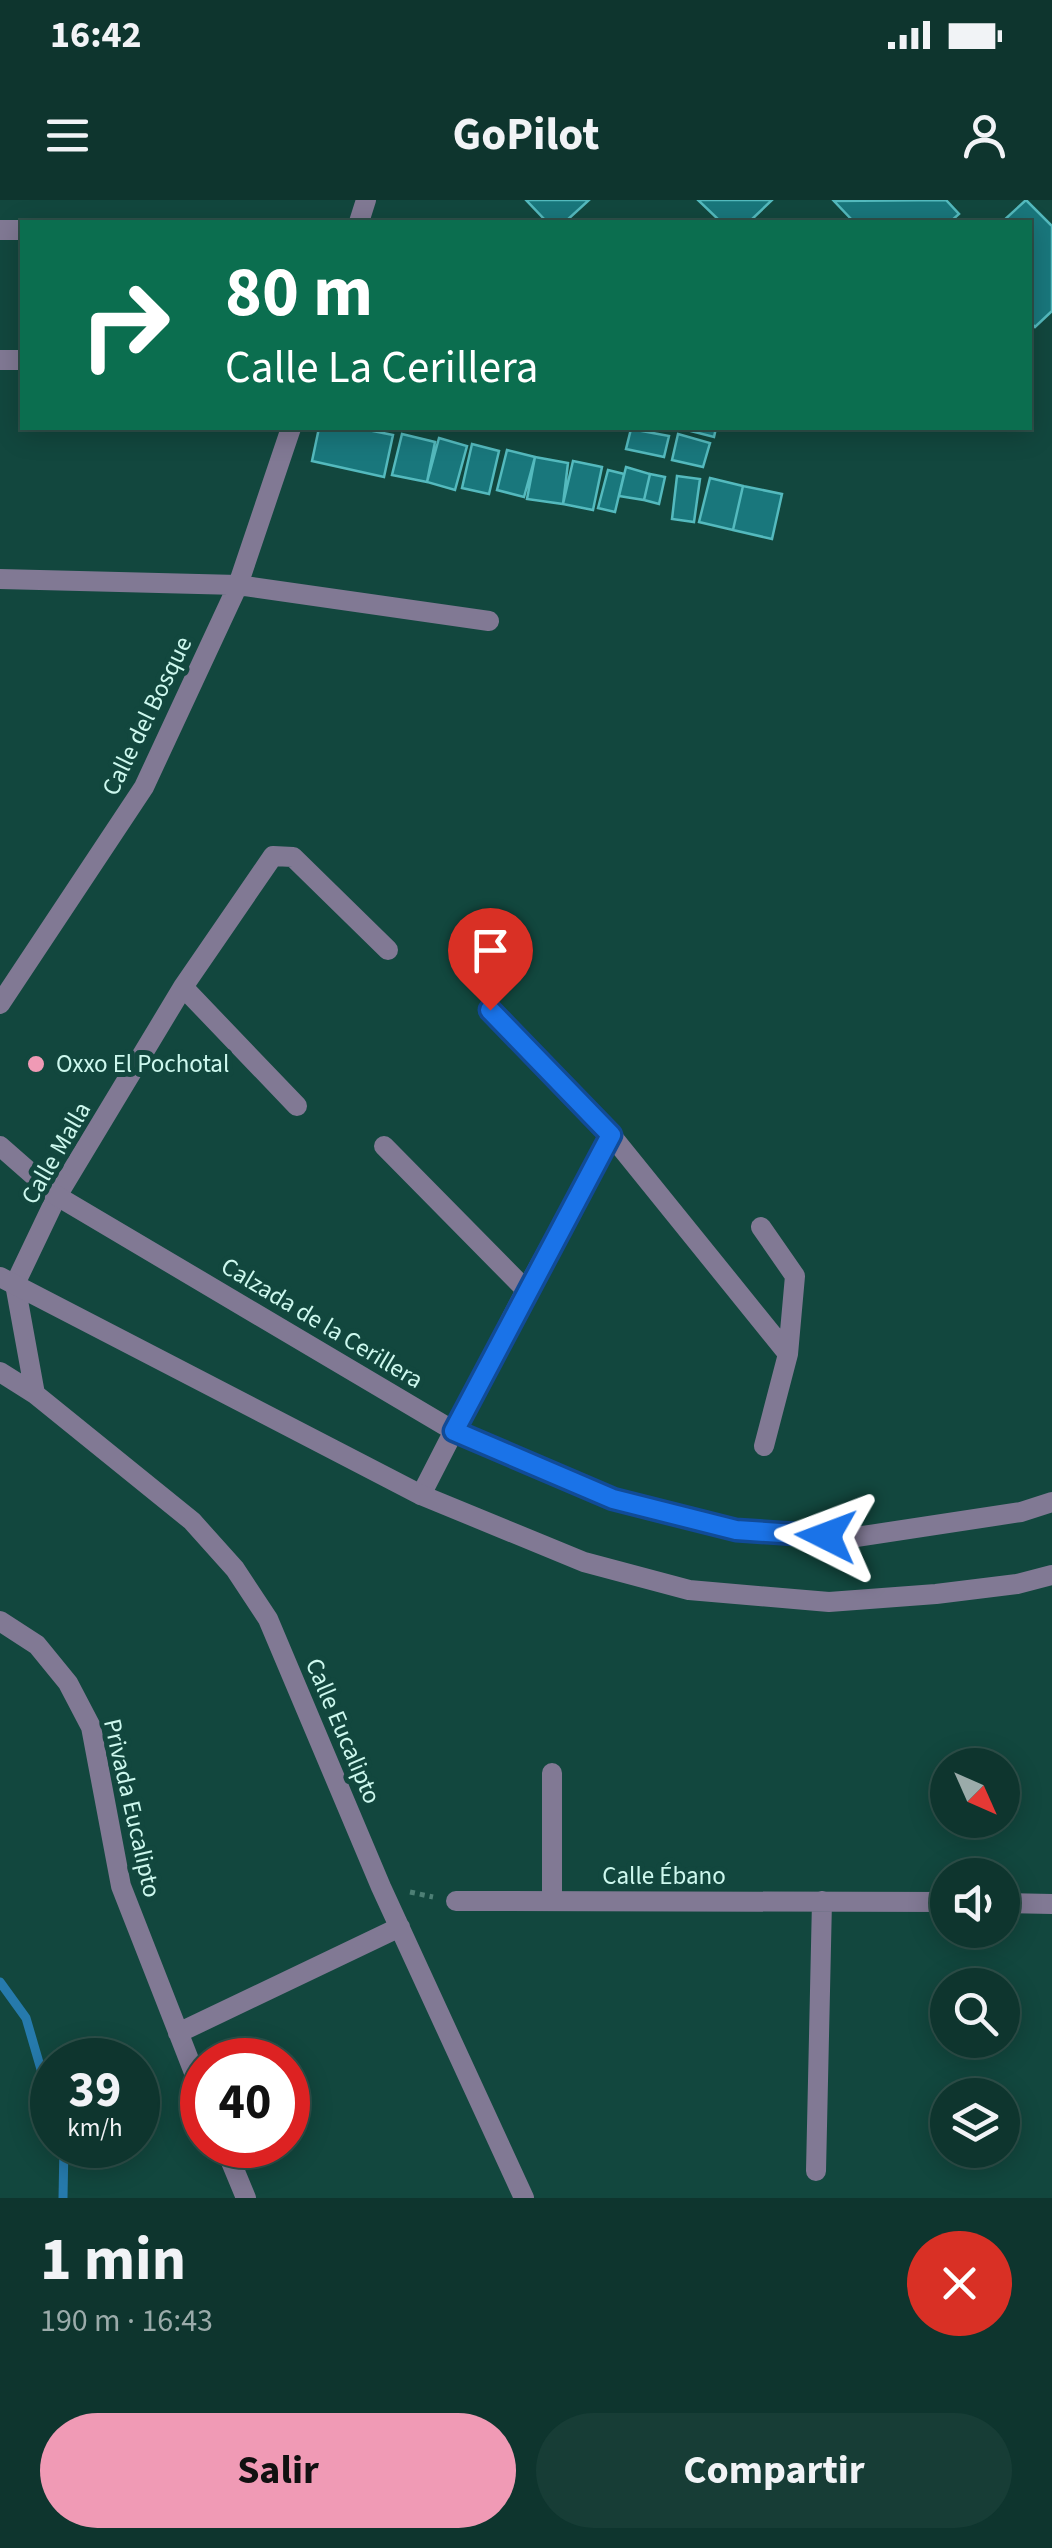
<!DOCTYPE html>
<html lang="es">
<meta charset="utf-8">
<style>
body{margin:0;font-family:"Source Sans 3",sans-serif;background:#173d36;color:#f1f3f6;height:100vh;display:flex;flex-direction:column;font-size:38px;white-space:nowrap}
*{box-sizing:border-box;margin:0}
p{font-size:32px;color:#9babaa}
.icon{flex:none;width:55px;height:55px;fill:none;stroke:currentColor;stroke-width:2;stroke-linecap:round;stroke-linejoin:round}
.map{position:relative;height:1998px;overflow:hidden}
.sheet{display:flex;flex-direction:column;background:#0e352e;flex:1}
.sheet>*{flex:none}
.banner{position:absolute;left:20px;top:20px;width:1012px;height:210px;border-radius:0px;box-shadow:0 5px 25px #0003,0 0 0 2px #2e504a;background:#0b6e4f;color:#fff;overflow:hidden}
.needle{width:65px;rotate:135deg}
.controls{position:absolute;left:930px;top:1548px;display:grid;gap:20px}
.controls a{display:grid;place-items:center;width:90px;height:90px;border-radius:50%;background:#0e352e;box-shadow:0 5px 25px #0003,0 0 0 2px #2e504a;font-size:50px}
.speed{position:absolute;left:30px;top:1838px;display:flex;gap:20px;font-size:50px;font-weight:700;text-align:center}
.speed>*{display:grid;place-content:center;width:130px;height:130px;border-radius:50%;background:#0e352e;box-shadow:0 5px 25px #0003,0 0 0 2px #2e504a;line-height:1}
.speed small{font-size:25px;font-weight:400}
.speed .limit{border:15px solid #d22;background:#fff;color:#111}
.pin{position:absolute;display:grid;place-items:center;width:85px;height:85px;color:#fff;margin:-102px -42px;border-radius:50% 50% 50% 0;rotate:-45deg;box-shadow:0 0 10px #0007}
.pin .icon{rotate:45deg}
.me{position:absolute;width:110px;margin:-55px;rotate:273deg;stroke-linejoin:round;filter:drop-shadow(0 0 8px #0008)}
.turn{display:flex;align-items:center;gap:35px;height:210px;padding:0 40px;font-size:45px}
.turn .icon{width:130px;height:130px;stroke-width:2.5}
.turn b{display:block;font-size:70px;line-height:85px}
.round{display:grid;place-items:center;flex:none;width:105px;height:105px;border-radius:52px;background:#173d36}
.overview{display:flex;align-items:center;justify-content:space-between;height:170px;padding:0 40px}
h1{font-size:60px;font-weight:700;line-height:75px}
.button{display:flex;gap:20px;margin-top:auto;padding:20px 40px}
.button a{flex:1;height:115px;border-radius:60px;background:#f09ab5;color:#111;font-size:40px;font-weight:700;line-height:115px;text-align:center}
.button a+a{background:#173d36;color:#f1f3f6}
.status{display:flex;justify-content:space-between;align-items:center;height:70px;padding:0 50px;background:#0e352e;direction:ltr}
.status svg{height:28px;fill:currentColor}
header{display:flex;justify-content:space-between;align-items:center;height:130px;padding:0 40px;background:#0e352e;font-size:45px;font-weight:700}
.map>svg:first-child{display:block}
</style>
<div class="status"><b>16:42</b><svg viewBox="0 0 49 12"><path d="M0 12V9h3v3zM5 12V6h3v6zM10 12V3h3v9zM15 12V0h3v12zM26 1h20v11H26zM47 4h2v5h-2z"/></svg></div>
<header><svg class="icon" aria-label="menu" viewBox="0 0 24 24"><path d="M4 6h16M4 12h16M4 18h16"/></svg>GoPilot<svg class="icon" aria-label="person" viewBox="0 0 24 24"><circle cx="12" cy="8" r="4"/><path d="M4 21q1-7 8-7t8 7"/></svg></header>
<div class="map">
<svg width="1052" height="1998" viewBox="0 0 1052 1998">
<rect width="100%" height="100%" fill="#12473e"/>
<g fill="none" stroke-linecap="round" stroke-linejoin="round">
<path stroke="#267aac" stroke-width="9" d="M 0,1782 L 26,1818 L 52,1907
M 63,1998 L 64,1945"/>
</g>
<path fill="#19777c" stroke="#54babe" stroke-width="2.5" d="M 526,0 L 589,0 L 565,22 L 547,22 Z
M 698,0 L 772,0 L 749,22 L 721,22 Z
M 946,0 L 959,14 L 950,22 L 854,22 L 834,1 Z
M 1026,0 L 1052,26 L 1052,111 L 1035,127 L 1030,122 L 1030,22 L 1002,22 Z
M 319,228 L 358,228 L 393,235 L 384,277 L 312,261 Z
M 679,228 L 716,228 L 714,237 Z
M 631,229 L 669,236 L 664,257 L 626,249 Z
M 402,234 L 435,242 L 427,282 L 392,275 Z
M 678,234 L 710,243 L 703,267 L 672,260 Z
M 439,238 L 467,246 L 455,290 L 427,282 Z
M 472,244 L 499,251 L 489,294 L 462,288 Z
M 507,250 L 535,257 L 524,297 L 497,290 Z
M 535,257 L 568,263 L 563,304 L 527,299 Z
M 573,261 L 602,267 L 593,310 L 563,304 Z
M 626,267 L 650,274 L 644,300 L 619,296 Z
M 608,270 L 624,274 L 615,312 L 598,308 Z
M 650,274 L 665,277 L 659,304 L 644,300 Z
M 677,276 L 700,279 L 694,322 L 672,319 Z
M 710,278 L 743,286 L 733,330 L 699,322 Z
M 743,286 L 782,294 L 772,339 L 733,330 Z"/>
<g fill="none" stroke-linecap="round" stroke-linejoin="round">
<path stroke="#4d7f75" stroke-width="5" stroke-dasharray="5 5" stroke-linecap="butt" d="M 410,1692 L 433,1697"/>
<path stroke="#817994" stroke-width="20" d="M 359,22 L 366,0
M 0,30 L 22,30
M 0,160 L 22,160
M 0,379 L 238,385 L 489,421
M 183,787 L 297,906
M 0,804 L 144,587 L 238,385 L 291,228
M 490,811 L 611,935 L 788,1154
M 384,946 L 526,1090
M 761,1027 L 795,1076 L 788,1154 L 764,1246
M 0,1172 L 35,1194 L 192,1321 L 235,1369 L 268,1419 L 381,1687 L 524,1998
M 35,1194 L 15,1084 L 57,996 L 183,787 L 273,656 L 293,657 L 388,750
M 421,1295 L 526,1090 L 611,935
M 0,1421 L 37,1445 L 68,1483 L 91,1527 L 121,1686 L 202,1893
M 552,1573 L 552,1701
M 456,1701 L 948,1702
M 1002,1703 L 1052,1704
M 178,1833 L 400,1727
M 224,1945 L 246,1998
M 816,1971 L 822,1701"/>
<path stroke="#817994" stroke-width="20" d="M 0,946 L 57,996 L 454,1231 L 613,1299 L 736,1331 L 856,1337 L 1021,1312 L 1052,1302
M 0,1077 L 421,1295 L 584,1362 L 689,1390 L 829,1402 L 936,1394 L 1017,1384 L 1052,1375"/>
</g>
<g fill="none" stroke-linecap="round" stroke-linejoin="round">
<g stroke="#114b97" stroke-width="25">
<path id="route" d="M 490,810 L 611,935 L 454,1231 L 613,1299 L 736,1330 L 826,1336"/>
</g>
<use href="#route" stroke="#1a73e8" stroke-width="18"/>
</g>
<circle fill="#f09ab5" stroke="#12473e" stroke-width="4" cx="36" cy="864" r="10"/>
<g text-anchor="middle" dominant-baseline="central" stroke-width="10" stroke-linejoin="round" paint-order="stroke">
<g font-size="25" fill="#cdf8ee" stroke="#12473e">
<text transform="translate(147 516) rotate(-64)">Calle del Bosque</text>
<text transform="translate(56 953) rotate(-60)">Calle Malla</text>
<text transform="translate(322 1123) rotate(31)">Calzada de la Cerillera</text>
<text transform="translate(343 1531) rotate(67)">Calle Eucalipto</text>
<text transform="translate(132 1608) rotate(77)">Privada Eucalipto</text>
<text x="664" y="1676">Calle Ébano</text>
</g>
<g font-size="25" fill="#cdf8ee" stroke="#12473e" text-anchor="start">
<text x="56" y="864">Oxxo El Pochotal</text>
</g>
</g>
</svg>
<div class="controls">
<a><svg class="needle" viewBox="-14 -14 28 28"><path d="M0-13l5 13h-10z" fill="#e53935"/><path d="M0 13l5-13h-10z" fill="#9babaa"/></svg></a>
<a><svg class="icon" aria-label="sound" viewBox="0 0 24 24"><path d="M4 9h4l5-4v14l-5-4H4zM17 9q2 3 0 6"/></svg></a>
<a><svg class="icon" aria-label="search" viewBox="0 0 24 24"><circle cx="10" cy="10" r="6"/><path d="M15 15l6 6"/></svg></a>
<a><svg class="icon" aria-label="layers" viewBox="0 0 24 24"><path d="M12 4l9 5-9 5-9-5zM3 14l9 5 9-5"/></svg></a>
</div>
<div class="speed"><div>39<small>km/h</small></div><div class="limit">40</div></div>
<div class="pin" style="left:490px;top:810px;background:#d93025"><svg class="icon" aria-label="arrive" viewBox="0 0 24 24"><path d="M6 21V4h12l-3 4 3 4H6"/></svg></div>
<svg class="me" style="left:826px;top:1336px" viewBox="-20 -20 40 40"><path d="M0-17L14 15 0 8-14 15z" fill="#1a73e8" stroke="#fff" stroke-width="4"/></svg>
<div class="banner">
<div class="turn"><svg class="icon" aria-label="right" viewBox="0 0 24 24"><path d="M7 20v-9h11M14 6l5 5-5 5"/></svg><div><b>80 m</b>Calle La Cerillera</div></div>
</div>
</div>
<section class="sheet">
<div class="overview"><div><h1>1 min</h1><p>190 m · 16:43</p></div><a class="round" style="background:#d93025;color:#fff"><svg class="icon" aria-label="close" viewBox="0 0 24 24"><path d="M6 6l12 12M18 6L6 18"/></svg></a></div>
<div class="button"><a>Salir</a><a>Compartir</a></div>
</section>
